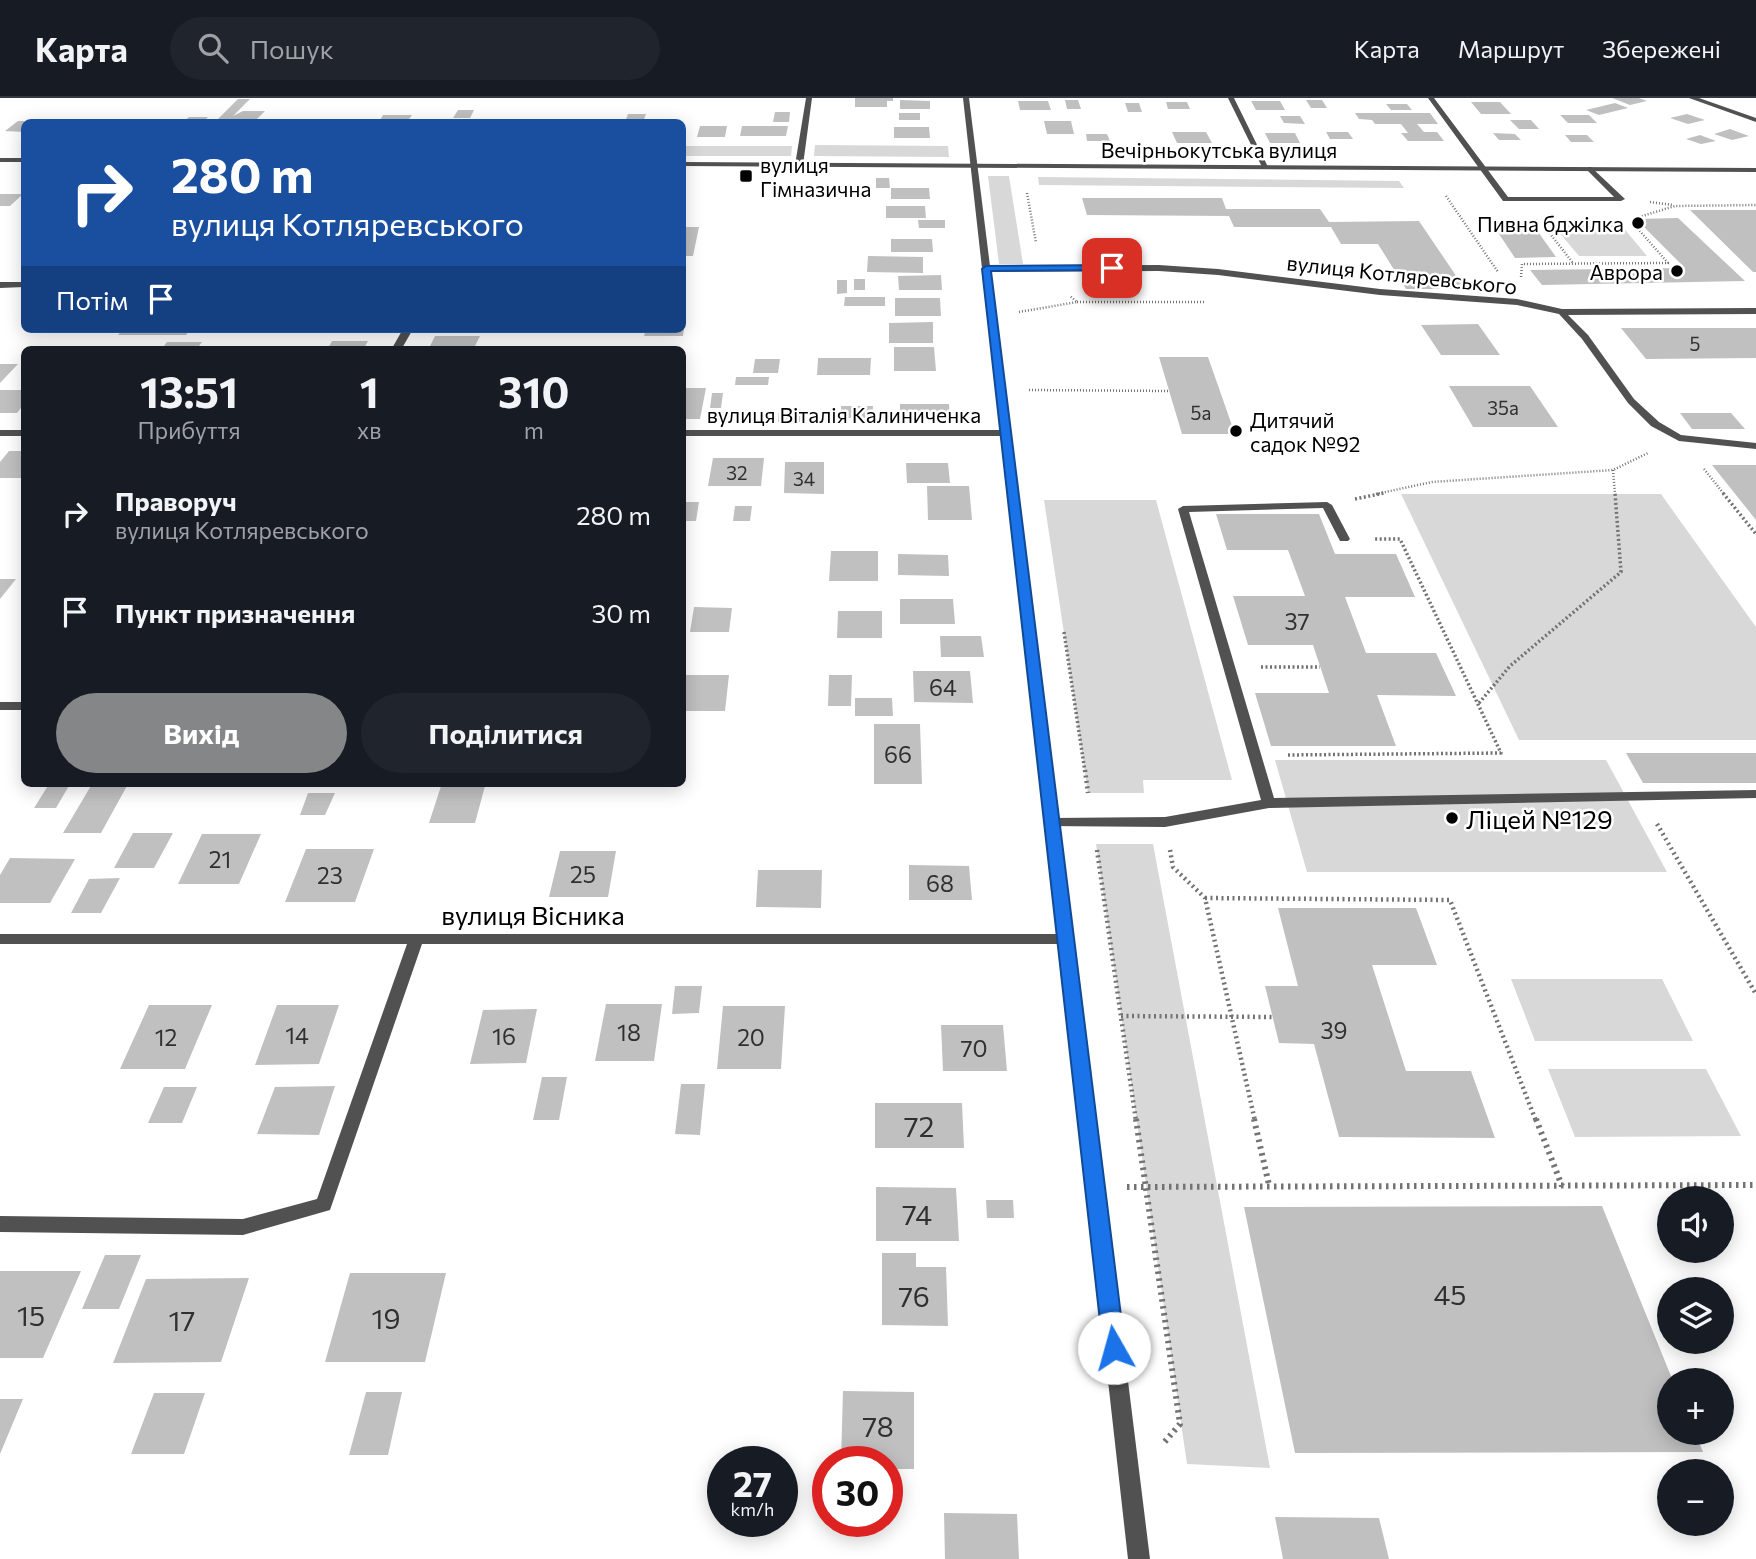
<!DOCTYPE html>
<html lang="uk">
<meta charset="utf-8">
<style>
body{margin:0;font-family:Commissioner,sans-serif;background:#20242c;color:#f1f3f6;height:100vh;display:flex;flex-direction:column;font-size:26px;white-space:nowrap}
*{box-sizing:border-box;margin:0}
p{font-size:23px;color:#9ea1a6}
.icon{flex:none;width:38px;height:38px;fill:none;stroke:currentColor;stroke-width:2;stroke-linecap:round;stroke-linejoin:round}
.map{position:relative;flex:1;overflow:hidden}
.side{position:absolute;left:21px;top:248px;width:665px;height:441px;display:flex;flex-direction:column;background:#171b24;border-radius:10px;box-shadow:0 4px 18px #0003}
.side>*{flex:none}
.banner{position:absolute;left:21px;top:21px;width:665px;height:214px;border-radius:10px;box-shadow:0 4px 18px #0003;background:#1a4fa0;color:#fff;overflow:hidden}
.fabs{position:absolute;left:1657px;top:1088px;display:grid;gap:14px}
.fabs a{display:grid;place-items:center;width:77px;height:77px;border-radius:50%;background:#171b24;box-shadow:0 4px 18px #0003;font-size:35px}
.speed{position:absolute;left:707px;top:1348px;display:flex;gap:14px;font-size:35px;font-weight:700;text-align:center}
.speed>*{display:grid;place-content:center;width:91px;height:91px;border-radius:50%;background:#171b24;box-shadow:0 4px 18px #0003;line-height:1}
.speed small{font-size:18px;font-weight:400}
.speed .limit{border:10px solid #d22;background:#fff;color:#111}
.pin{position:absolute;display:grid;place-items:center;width:60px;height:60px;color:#fff;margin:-30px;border-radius:14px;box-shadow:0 4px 10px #0006}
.me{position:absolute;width:77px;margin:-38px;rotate:353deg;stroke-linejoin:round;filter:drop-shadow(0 0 5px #0008)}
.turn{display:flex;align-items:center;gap:24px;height:147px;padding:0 35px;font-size:32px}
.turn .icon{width:91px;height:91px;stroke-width:2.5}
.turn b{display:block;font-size:49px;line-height:60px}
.then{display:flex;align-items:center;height:66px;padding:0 35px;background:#0003;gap:14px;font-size:26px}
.eta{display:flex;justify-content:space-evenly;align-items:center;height:119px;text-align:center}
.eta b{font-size:42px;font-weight:700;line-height:49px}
.button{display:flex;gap:14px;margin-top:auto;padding:14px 35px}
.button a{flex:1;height:80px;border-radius:42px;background:#858687;color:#fff;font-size:28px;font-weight:700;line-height:80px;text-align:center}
.button a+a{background:#20242c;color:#f1f3f6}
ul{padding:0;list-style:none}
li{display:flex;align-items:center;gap:21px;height:98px;padding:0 35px}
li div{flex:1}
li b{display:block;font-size:26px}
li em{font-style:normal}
header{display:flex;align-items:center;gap:42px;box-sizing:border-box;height:98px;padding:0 35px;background:#171b24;border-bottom:2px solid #363941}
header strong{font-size:33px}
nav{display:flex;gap:38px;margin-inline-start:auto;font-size:24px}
.search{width:490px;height:63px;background:#20242c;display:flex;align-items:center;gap:18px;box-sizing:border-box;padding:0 24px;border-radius:38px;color:#9ea1a6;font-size:26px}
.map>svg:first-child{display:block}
</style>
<header>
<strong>Карта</strong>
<div class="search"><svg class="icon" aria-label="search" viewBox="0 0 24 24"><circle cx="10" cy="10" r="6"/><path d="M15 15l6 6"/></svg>Пошук</div>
<nav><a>Карта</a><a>Маршрут</a><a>Збережені</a></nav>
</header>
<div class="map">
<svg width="1756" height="1461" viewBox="0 0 1756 1461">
<rect width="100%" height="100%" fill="#fff"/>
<path fill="#d8d8d8" d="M 815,47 L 948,48 L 949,59 L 814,58 Z
M 683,48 L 792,48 L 791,58 L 683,58 Z
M 988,78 L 1009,78 L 1023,166 L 999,166 Z
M 1038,79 L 1399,83 L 1404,90 L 1039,87 Z
M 1552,126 L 1621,127 L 1647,158 L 1579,158 Z
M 1401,396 L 1661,396 L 1756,529 L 1756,642 L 1519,642 Z
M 1044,402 L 1156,402 L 1232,682 L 1143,682 L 1144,695 L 1088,695 Z
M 1275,662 L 1606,662 L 1667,774 L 1307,774 Z
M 1096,746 L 1153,746 L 1270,1370 L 1187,1366 Z
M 1511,881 L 1662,881 L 1693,943 L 1535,943 Z
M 1548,971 L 1706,971 L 1741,1038 L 1575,1039 Z"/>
<path fill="#c0c0c0" d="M 855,0 L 893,0 L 893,3 L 887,3 L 887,9 L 855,9 Z
M 1612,0 L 1639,0 L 1647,3 L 1630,7 Z
M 238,1 L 250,1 L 233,18 L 243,13 L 265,13 L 254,24 L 215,24 Z
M 900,2 L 930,3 L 930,11 L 900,11 Z
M 1065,2 L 1078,2 L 1081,11 L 1067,11 Z
M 1306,2 L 1322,2 L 1327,10 L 1311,10 Z
M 1018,3 L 1048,3 L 1051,12 L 1020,12 Z
M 1251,3 L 1280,3 L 1285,12 L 1256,12 Z
M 1166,4 L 1187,4 L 1190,11 L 1168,11 Z
M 1471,4 L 1500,4 L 1511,16 L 1481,16 Z
M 1125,5 L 1139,5 L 1142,14 L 1128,14 Z
M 1615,5 L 1628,10 L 1599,17 L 1586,12 Z
M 1386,6 L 1407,6 L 1412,12 L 1391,12 Z
M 458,12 L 474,12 L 470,20 L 453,20 Z
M 775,14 L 790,14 L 789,24 L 773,24 Z
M 899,15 L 920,15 L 920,22 L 899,22 Z
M 1355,15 L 1430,15 L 1438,26 L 1417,26 L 1424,34 L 1437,34 L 1444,43 L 1408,43 L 1401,35 L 1408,35 L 1401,26 L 1375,26 L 1372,22 L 1359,21 Z
M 628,16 L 646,16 L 643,24 L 625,24 Z
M 1687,16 L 1705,22 L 1688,26 L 1670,20 Z
M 383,17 L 412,17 L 407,24 L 379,24 Z
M 1560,17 L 1589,17 L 1597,25 L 1568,25 Z
M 1280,18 L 1300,18 L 1305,26 L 1284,25 Z
M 189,19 L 208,19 L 203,24 L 183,24 Z
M 1510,22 L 1531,22 L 1539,31 L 1519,31 Z
M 18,23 L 24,23 L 24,34 L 5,33 Z
M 1044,23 L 1071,23 L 1074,36 L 1047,36 Z
M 700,28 L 727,28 L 725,39 L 697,39 Z
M 742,28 L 788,28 L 786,38 L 740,38 Z
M 894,29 L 929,29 L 930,40 L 894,40 Z
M 1730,31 L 1749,38 L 1732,42 L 1714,36 Z
M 1172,34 L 1206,34 L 1212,45 L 1177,45 Z
M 1326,34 L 1348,34 L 1353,41 L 1330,41 Z
M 1265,35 L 1295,35 L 1300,45 L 1270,45 Z
M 1493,35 L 1515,36 L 1521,42 L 1499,42 Z
M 1086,36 L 1107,36 L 1110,43 L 1087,43 Z
M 1565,37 L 1587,37 L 1594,44 L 1571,44 Z
M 1700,37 L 1716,43 L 1701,46 L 1686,41 Z
M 876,80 L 889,80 L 890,90 L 876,90 Z
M 891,90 L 929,90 L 930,101 L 891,101 Z
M 0,96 L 23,96 L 10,108 L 0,108 Z
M 1082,100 L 1222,100 L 1226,111 L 1320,111 L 1329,124 L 1419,123 L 1465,191 L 1406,191 L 1378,146 L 1341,146 L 1331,129 L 1234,129 L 1229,118 L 1087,117 Z
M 886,108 L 925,108 L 926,120 L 886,120 Z
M 1690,112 L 1756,112 L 1756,174 L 1753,174 Z
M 1678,120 L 1745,183 L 1542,187 L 1530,172 L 1685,170 L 1636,121 Z
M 918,122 L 945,122 L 945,130 L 919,130 Z
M 1491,124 L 1531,124 L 1556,159 L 1515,160 Z
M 682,129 L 699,129 L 693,158 L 682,158 Z
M 891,141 L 932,141 L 933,154 L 891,154 Z
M 868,158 L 923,159 L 923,175 L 867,174 Z
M 941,177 L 942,192 L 899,192 L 898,178 Z
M 854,181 L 865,181 L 865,192 L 854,192 Z
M 837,182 L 847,182 L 847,195 L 837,196 Z
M 845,199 L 885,199 L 885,208 L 844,208 Z
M 895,200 L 940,200 L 941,218 L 895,218 Z
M 933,224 L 933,245 L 889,245 L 889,225 Z
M 1478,226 L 1500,257 L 1441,257 L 1421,227 Z
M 1621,230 L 1756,230 L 1756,260 L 1646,261 Z
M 123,231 L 191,231 L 186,237 L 118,237 Z
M 646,231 L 684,231 L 683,238 L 644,238 Z
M 435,238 L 480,238 L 473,252 L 428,252 Z
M 332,243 L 368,243 L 363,252 L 327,252 Z
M 167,244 L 202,244 L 196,252 L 161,252 Z
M 894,249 L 934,249 L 936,273 L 894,273 Z
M 1159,259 L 1208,259 L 1235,336 L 1182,336 Z
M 818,260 L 871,260 L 870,277 L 817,277 Z
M 755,261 L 780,261 L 778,275 L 753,275 Z
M 0,266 L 18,266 L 0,285 Z
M 736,279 L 769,279 L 768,287 L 735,287 Z
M 1449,288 L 1530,288 L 1558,329 L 1473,329 Z
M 682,290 L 706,290 L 700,321 L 682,321 Z
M 0,292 L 24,292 L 24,306 L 17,315 L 0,315 Z
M 712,295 L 723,295 L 721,310 L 710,310 Z
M 900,306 L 949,306 L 950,322 L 900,321 Z
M 841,308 L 873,308 L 872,320 L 841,320 Z
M 779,311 L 801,311 L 800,324 L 778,324 Z
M 1680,315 L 1731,315 L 1745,331 L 1692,331 Z
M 9,353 L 24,353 L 24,380 L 0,380 L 0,364 Z
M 713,360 L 764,360 L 761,388 L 708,388 Z
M 785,364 L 824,364 L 824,396 L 784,395 Z
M 906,365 L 948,365 L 950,385 L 907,385 Z
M 1712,367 L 1756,367 L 1756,422 Z
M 927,388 L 969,388 L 972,422 L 928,422 Z
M 682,404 L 699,404 L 696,423 L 682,423 Z
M 735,408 L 752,408 L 750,423 L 733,423 Z
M 1216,416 L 1319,416 L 1335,456 L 1396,456 L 1415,499 L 1345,499 L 1366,555 L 1436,555 L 1456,598 L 1377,597 L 1396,648 L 1271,648 L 1255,595 L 1329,595 L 1313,547 L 1248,547 L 1233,498 L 1305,498 L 1288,452 L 1227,452 Z
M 831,453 L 878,453 L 878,483 L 829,483 Z
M 898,456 L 948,457 L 949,478 L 898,477 Z
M 0,481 L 16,481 L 0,501 Z
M 900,501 L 953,501 L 955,526 L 900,526 Z
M 694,509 L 732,510 L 729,534 L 690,534 Z
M 838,513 L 882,513 L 882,540 L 837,540 Z
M 940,538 L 981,538 L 984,559 L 941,559 Z
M 913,573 L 970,573 L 973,605 L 914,604 Z
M 682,577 L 729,577 L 725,613 L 682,613 Z
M 829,577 L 852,577 L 851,608 L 828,608 Z
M 855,600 L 892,600 L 893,618 L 855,618 Z
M 874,626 L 920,626 L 922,686 L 874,686 Z
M 1626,655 L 1756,655 L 1756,685 L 1643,685 Z
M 49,686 L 70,686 L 56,710 L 34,710 Z
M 92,686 L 128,686 L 101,735 L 63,735 Z
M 441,688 L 485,688 L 475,725 L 429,725 Z
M 308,695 L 335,695 L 325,717 L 300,717 Z
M 133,735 L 173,735 L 154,770 L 114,770 Z
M 202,736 L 261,736 L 239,786 L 178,786 Z
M 306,751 L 374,751 L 355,804 L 285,804 Z
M 560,753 L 616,753 L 608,799 L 549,799 Z
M 10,760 L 75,761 L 50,805 L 0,805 L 0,777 Z
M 909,767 L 969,768 L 972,802 L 909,802 Z
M 758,772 L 822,772 L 821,810 L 756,809 Z
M 120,780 L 101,815 L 71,815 L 89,781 Z
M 1278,810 L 1416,810 L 1437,867 L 1372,867 L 1406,973 L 1471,973 L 1495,1040 L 1339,1039 L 1314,946 L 1279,945 L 1265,888 L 1298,888 Z
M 675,888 L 702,888 L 699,915 L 672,916 Z
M 606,906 L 662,906 L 654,963 L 595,963 Z
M 149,907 L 212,907 L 185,971 L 120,971 Z
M 277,907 L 339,907 L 319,966 L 255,967 Z
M 723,908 L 785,908 L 781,971 L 717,971 Z
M 537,911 L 526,965 L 470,966 L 483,912 Z
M 941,927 L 1003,927 L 1007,973 L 943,973 Z
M 542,979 L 567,979 L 559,1022 L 533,1022 Z
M 681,986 L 705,986 L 700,1037 L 675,1036 Z
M 335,988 L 319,1037 L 257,1036 L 275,989 Z
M 164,989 L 197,989 L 182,1025 L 148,1025 Z
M 875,1005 L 962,1005 L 964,1050 L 875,1050 Z
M 876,1089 L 956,1090 L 959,1143 L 876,1143 Z
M 986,1102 L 1013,1102 L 1014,1120 L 987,1120 Z
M 1602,1108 L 1673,1283 L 1670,1283 L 1670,1335 L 1695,1335 L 1703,1354 L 1295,1355 L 1244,1109 Z
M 882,1155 L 916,1155 L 916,1169 L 946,1169 L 948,1228 L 882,1227 Z
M 105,1157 L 141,1157 L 119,1211 L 82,1211 Z
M 0,1173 L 81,1173 L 43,1260 L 0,1260 Z
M 350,1175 L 446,1175 L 425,1264 L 325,1264 Z
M 249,1180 L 221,1264 L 113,1265 L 146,1181 Z
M 843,1293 L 914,1294 L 914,1371 L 887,1371 L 887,1363 L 841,1363 Z
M 366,1294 L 402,1294 L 388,1357 L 349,1357 Z
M 154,1295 L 205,1295 L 184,1356 L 131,1356 Z
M 0,1301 L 23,1301 L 0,1356 Z
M 944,1415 L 1017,1416 L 1019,1461 L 945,1461 Z
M 1275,1419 L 1379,1420 L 1389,1461 L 1283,1461 Z"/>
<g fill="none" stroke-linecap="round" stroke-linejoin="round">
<path stroke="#737373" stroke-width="2.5" stroke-dasharray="1 2" stroke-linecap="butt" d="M 1027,95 L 1036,145
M 1446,98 L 1498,174
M 1650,104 L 1673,107
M 1639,119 L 1675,108 L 1756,107
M 1544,128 L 1573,165
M 1521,179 L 1522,166 L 1668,165 L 1631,123
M 1077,204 L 1206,204
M 1019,214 L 1077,204 L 1070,198
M 1029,292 L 1169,293
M 1704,371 L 1724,396
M 1613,372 L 1615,396
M 1376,396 L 1432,384 L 1613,372 L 1648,355"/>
<path stroke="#737373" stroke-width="3.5" stroke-dasharray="2 2.5" stroke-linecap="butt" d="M 1723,395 L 1756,436
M 1355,401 L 1384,395
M 1064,534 L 1085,674
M 1261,569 L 1320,569
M 1479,605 L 1510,568 L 1621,474 L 1615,395
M 1288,657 L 1501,655 L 1400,441 L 1373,441"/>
<path stroke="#737373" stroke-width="4.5" stroke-dasharray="2 3.5" stroke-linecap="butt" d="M 1085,672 L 1088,695
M 1657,726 L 1756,896
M 1097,752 L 1136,1023
M 1170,752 L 1173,769 L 1205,800 L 1255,1023
M 1205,800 L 1450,802 L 1536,1023
M 1121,918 L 1273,919"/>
<path stroke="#737373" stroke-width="6" stroke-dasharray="2.5 4.5" stroke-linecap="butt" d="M 1136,1021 L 1180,1326 L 1162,1347
M 1254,1021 L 1269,1087
M 1536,1021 L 1562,1088
M 1127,1089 L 1756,1087"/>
<path fill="#515151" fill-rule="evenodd" d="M 1428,0 L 1434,0 L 1508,99 L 1614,99 L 1588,73 L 1588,69 L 1591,69 L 1625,101 L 1621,103 L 1503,103 Z
M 1756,210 L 1756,216 L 1562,217 L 1558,214 L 1562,211 Z
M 1327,404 L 1332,407 L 1350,441 L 1348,443 L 1340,443 L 1323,410 L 1189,414 L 1274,700 L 1756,692 L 1756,700 L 1269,710 L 1165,729 L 1046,728 L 1044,725 L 1051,720 L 1165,719 L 1261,702 L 1178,411 L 1183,408 Z"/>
<path fill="#515151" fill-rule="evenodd" d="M 806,0 L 812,0 L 803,67 L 799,69 L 795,67 Z
M 963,0 L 969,0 L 990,168 L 1159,167 L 1218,171 L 1380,191 L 1517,201 L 1562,211 L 1588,237 L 1634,301 L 1659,324 L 1681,337 L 1756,345 L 1756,351 L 1679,343 L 1651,328 L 1628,305 L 1582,241 L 1559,216 L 1517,207 L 1380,197 L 1218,177 L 1159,173 L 991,174 L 1150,1461 L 1128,1461 L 1059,846 L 422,846 L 330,1112 L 243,1137 L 0,1134 L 0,1118 L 243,1121 L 317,1101 L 407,846 L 0,846 L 0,836 L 1057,836 L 1001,338 L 682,338 L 682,332 L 1000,332 Z
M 1228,0 L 1234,0 L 1269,71 L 1262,69 Z
M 1689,0 L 1699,0 L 1756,20 L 1756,24 Z
M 0,184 L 24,184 L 24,189 L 0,190 Z
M 403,231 L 413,231 L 401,252 L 391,252 Z
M 0,332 L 24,332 L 24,338 L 0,338 Z
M 0,604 L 24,604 L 24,612 L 0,612 Z"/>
<path fill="#515151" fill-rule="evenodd" d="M 0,60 L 24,60 L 24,64 L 0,64 Z
M 682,64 L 1756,70 L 1756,74 L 682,68 Z"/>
</g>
<path fill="#1a73e8" stroke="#114b97" stroke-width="2" d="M 1112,167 L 1115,172 L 991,173 L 1125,1250 L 1122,1257 L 1114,1260 L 1106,1257 L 1103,1250 L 982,171 L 986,168 Z"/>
<g fill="#000" stroke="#fff" stroke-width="2.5">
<rect x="739" y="71" width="14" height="14" rx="3.5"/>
<circle cx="1638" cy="125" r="7"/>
<circle cx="1677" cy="173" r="7"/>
<circle cx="1236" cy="333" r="7"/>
<circle cx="1452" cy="720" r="7"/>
</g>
<g text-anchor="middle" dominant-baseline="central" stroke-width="5" stroke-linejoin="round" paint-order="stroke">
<g font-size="19" fill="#303030">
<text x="1695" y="245">5</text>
<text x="1503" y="309">35а</text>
<text x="1201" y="314">5а</text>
<text x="737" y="374">32</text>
<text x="804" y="380">34</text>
</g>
<g font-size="21" fill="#000" stroke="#fff">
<text x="1219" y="51">Вечірньокутська вулиця</text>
<text transform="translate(1402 176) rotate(6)">вулиця Котляревського</text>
<text x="844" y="316">вулиця Віталія Калиниченка</text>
</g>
<g font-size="21" fill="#000" stroke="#fff" text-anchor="start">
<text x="760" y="66">вулиця<tspan x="760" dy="24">Гімназична</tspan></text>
<text x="1624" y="125" text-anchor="end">Пивна бджілка</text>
<text x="1663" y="173" text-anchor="end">Аврора</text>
<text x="1250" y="321">Дитячий<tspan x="1250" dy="24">садок №92</tspan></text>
</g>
<g font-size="23" fill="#303030">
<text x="1297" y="523">37</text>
<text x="943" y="589">64</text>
<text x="898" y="656">66</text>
<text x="220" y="761">21</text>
<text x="583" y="776">25</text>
<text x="330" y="777">23</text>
<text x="940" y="785">68</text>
<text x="1334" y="932">39</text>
<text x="629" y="934">18</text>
<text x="297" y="937">14</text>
<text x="504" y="938">16</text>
<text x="166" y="939">12</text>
<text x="751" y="939">20</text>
<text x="974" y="950">70</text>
</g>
<g font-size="26" fill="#000" stroke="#fff" text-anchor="start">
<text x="1466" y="720">Ліцей №129</text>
</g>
<g font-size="26" fill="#000" stroke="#fff">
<text x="533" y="816">вулиця Вісника</text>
</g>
<g font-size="28" fill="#303030">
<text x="919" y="1028">72</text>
<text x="917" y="1116">74</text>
<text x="1450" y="1196">45</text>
<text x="914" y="1198">76</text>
<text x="31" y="1217">15</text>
<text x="386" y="1220">19</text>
<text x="182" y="1222">17</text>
<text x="878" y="1328">78</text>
</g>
</g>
</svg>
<div class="fabs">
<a><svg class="icon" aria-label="sound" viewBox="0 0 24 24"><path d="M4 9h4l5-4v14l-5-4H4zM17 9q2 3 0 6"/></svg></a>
<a><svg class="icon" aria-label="layers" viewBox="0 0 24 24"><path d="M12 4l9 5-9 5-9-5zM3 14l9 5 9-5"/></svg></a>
<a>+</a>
<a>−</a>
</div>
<div class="speed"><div>27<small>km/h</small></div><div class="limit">30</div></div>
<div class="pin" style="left:1112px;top:170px;background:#d93025"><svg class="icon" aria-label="arrive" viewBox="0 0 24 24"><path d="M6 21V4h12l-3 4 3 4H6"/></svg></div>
<svg class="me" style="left:1114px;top:1250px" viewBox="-20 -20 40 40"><circle r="19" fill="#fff"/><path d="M0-13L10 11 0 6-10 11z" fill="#1a73e8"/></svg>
<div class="banner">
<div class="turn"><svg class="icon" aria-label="right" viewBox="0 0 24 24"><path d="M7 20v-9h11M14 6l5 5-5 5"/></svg><div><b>280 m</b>вулиця Котляревського</div></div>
<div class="then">Потім<svg class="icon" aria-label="arrive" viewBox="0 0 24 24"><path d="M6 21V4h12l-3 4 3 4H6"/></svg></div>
</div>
<section class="side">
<div class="eta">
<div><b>13:51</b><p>Прибуття</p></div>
<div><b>1</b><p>хв</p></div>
<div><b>310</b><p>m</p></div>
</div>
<ul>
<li><svg class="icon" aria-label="right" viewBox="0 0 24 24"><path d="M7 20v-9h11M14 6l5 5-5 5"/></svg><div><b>Праворуч</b><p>вулиця Котляревського</p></div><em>280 m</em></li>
<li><svg class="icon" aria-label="arrive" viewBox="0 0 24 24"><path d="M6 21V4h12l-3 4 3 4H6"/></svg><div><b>Пункт призначення</b></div><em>30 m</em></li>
</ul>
<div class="button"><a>Вихід</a><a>Поділитися</a></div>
</section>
</div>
